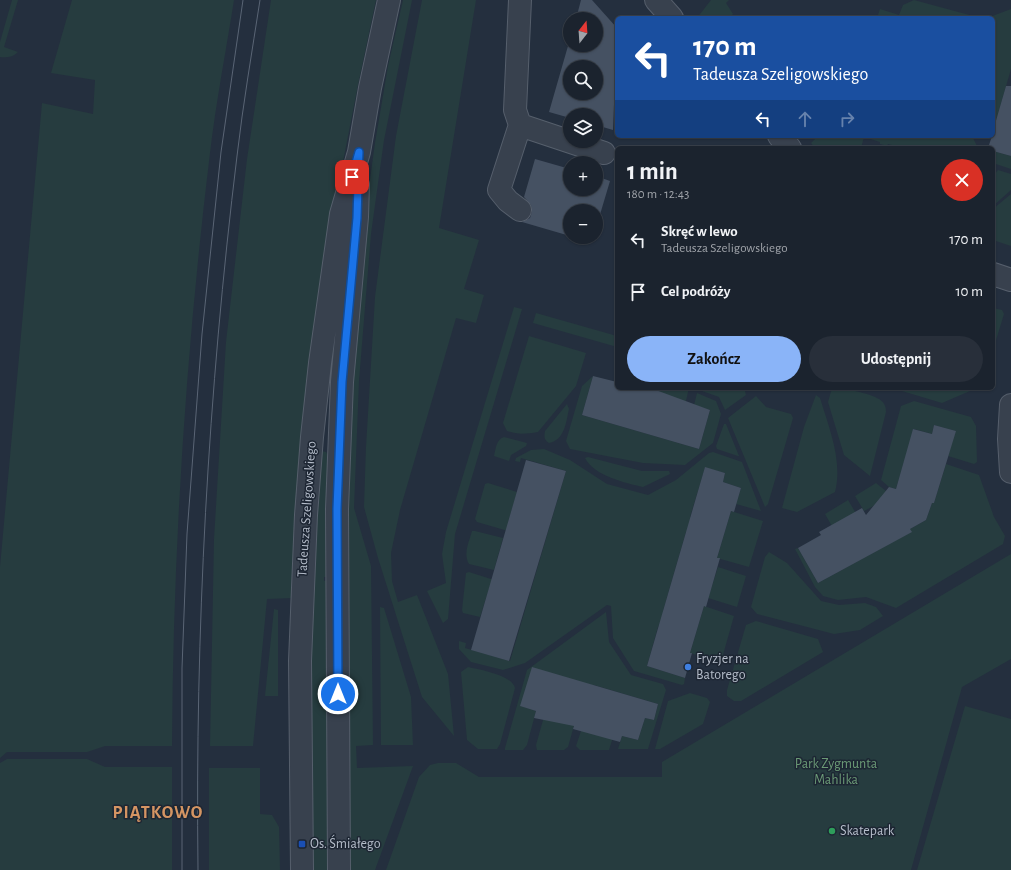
<!DOCTYPE html>
<html lang="pl">
<meta charset="utf-8">
<style>
body{margin:0;font-family:"Alegreya Sans",sans-serif;background:#282f3a;color:#f1f3f6;height:100vh;display:flex;flex-direction:column;font-size:15px;white-space:nowrap}
*{box-sizing:border-box;margin:0}
p{font-size:13px;color:#a0a4aa}
.icon{flex:none;width:22px;height:22px;fill:none;stroke:currentColor;stroke-width:2;stroke-linecap:round;stroke-linejoin:round}
.map{position:relative;flex:1;overflow:hidden}
.side{position:absolute;left:615px;top:146px;width:380px;height:244px;display:flex;flex-direction:column;background:#1b232e;border-radius:6px;box-shadow:0 1px 3px #0004,0 0 0 1px #39404a}
.side>*{flex:none}
.hud{position:absolute;left:615px;top:16px;width:380px;height:122px;border-radius:6px;box-shadow:0 1px 3px #0004,0 0 0 1px #39404a;background:#1a4fa0;color:#fff;overflow:hidden}
.needle{width:26px;rotate:17deg}
.tools{position:absolute;left:563px;top:12px;display:grid;gap:8px}
.tools a{display:grid;place-items:center;width:40px;height:40px;border-radius:50%;background:#1b232e;box-shadow:0 1px 3px #0004,0 0 0 1px #39404a;font-size:20px}
.pin{position:absolute;display:grid;place-items:center;width:34px;height:34px;color:#fff;margin:-17px;border-radius:8px;box-shadow:0 2px 6px #0006}
.me{position:absolute;width:44px;margin:-22px;rotate:0deg;stroke-linejoin:round;filter:drop-shadow(0 0 3px #0008)}
.turn{display:flex;align-items:center;gap:14px;height:84px;padding:0 12px;font-size:18px}
.turn .icon{width:52px;height:52px;stroke-width:2.5}
.turn b{display:block;font-size:28px;line-height:34px}
.lanes{display:flex;align-items:center;height:38px;padding:0 12px;background:#0003;justify-content:center;gap:20px;direction:ltr}
.lanes .off{opacity:.35}
.round{display:grid;place-items:center;flex:none;width:42px;height:42px;border-radius:21px;background:#282f3a}
.headline{display:flex;align-items:center;justify-content:space-between;height:68px;padding:0 12px}
h1{font-size:24px;font-weight:600;line-height:30px}
.button{display:flex;gap:8px;margin-top:auto;padding:8px 12px}
.button a{flex:1;height:46px;border-radius:24px;background:#8ab4f8;color:#111;font-size:16px;font-weight:600;line-height:46px;text-align:center}
.button a+a{background:#282f3a;color:#f1f3f6}
ul{padding:0;list-style:none}
li{display:flex;align-items:center;gap:12px;height:52px;padding:0 12px}
li div{flex:1}
li b{display:block;font-size:15px}
li em{font-style:normal}
.map>svg:first-child{display:block}
</style>
<div class="map">
<svg width="1011" height="870" viewBox="0 0 1011 870">
<rect width="100%" height="100%" fill="#242f3e"/>
<path fill="#263c3f" d="M 12,0 L 18,0 L 4,47 L 18,52 C 13,57 7,58 0,57 L 0,42 Z
M 72,0 L 234,0 C 226,51 216,102 210,153 C 186,350 173,548 172,746 L 105,746 L 87,752 L 7,752 L 0,758 L 0,567 L 42,103 L 93,114 L 95,80 L 51,73 Z
M 271,0 L 376,0 L 358,85 L 333,213 L 293,598 L 267,599 L 253,746 L 210,746 L 214,539 L 226,342 L 247,159 Z
M 403,0 L 412,0 L 384,140 L 371,234 L 359,381 L 354,508 L 371,566 L 373,745 L 356,746 L 357,768 L 413,766 L 375,870 L 348,870 L 347,432 L 360,252 L 375,143 L 388,66 Z
M 422,0 L 476,0 L 439,228 L 479,240 L 464,289 L 484,295 L 476,323 L 456,318 L 400,510 L 391,553 L 392,581 L 398,602 L 417,595 L 448,674 L 454,736 L 422,697 L 378,558 L 364,507 L 366,447 L 375,297 L 396,136 Z
M 711,0 L 729,0 L 726,3 L 733,14 L 729,18 L 697,18 Z
M 914,0 L 973,16 L 974,18 L 877,18 L 880,9 L 899,15 L 903,5 Z
M 1011,9 L 1011,69 L 993,131 L 993,18 L 987,18 Z
M 818,136 L 972,136 L 978,148 L 903,148 L 888,144 L 887,146 L 880,144 L 880,142 L 864,137 L 861,148 L 815,148 L 811,143 Z
M 993,151 L 1011,156 L 1011,169 L 993,163 Z
M 998,170 L 1011,174 L 1011,190 L 993,206 L 993,176 Z
M 1011,194 L 1011,246 L 993,240 L 993,209 Z
M 514,307 L 522,309 L 455,534 L 448,619 L 443,623 L 427,591 L 446,583 L 442,554 L 446,532 Z
M 993,308 L 1002,310 L 1004,314 L 993,350 Z
M 536,313 L 617,336 L 617,347 L 533,323 Z
M 529,336 L 586,353 L 576,386 L 538,432 C 526,434 518,435 507,431 L 503,423 Z
M 593,376 L 582,415 L 699,449 L 710,410 L 694,405 L 697,393 L 716,401 L 721,414 L 713,443 L 685,465 L 643,463 L 570,449 L 566,441 L 582,386 Z
M 658,388 L 689,388 L 685,405 L 655,396 Z
M 699,388 L 732,388 L 745,391 L 746,395 L 725,410 L 719,397 L 702,391 Z
M 832,388 C 844,388 869,393 879,399 C 884,402 886,406 886,412 L 870,476 L 844,455 L 828,402 Z
M 892,388 L 977,388 L 942,403 Z
M 816,395 L 820,398 C 829,428 843,461 835,492 L 797,512 L 782,508 L 804,427 Z
M 756,396 L 766,407 L 791,414 L 793,418 L 768,504 L 765,507 L 728,418 Z
M 914,401 L 971,417 L 976,426 L 977,462 L 974,464 L 948,456 L 955,431 L 934,425 L 932,434 L 914,429 L 896,489 L 889,487 L 881,480 L 901,406 Z
M 567,404 L 569,409 C 566,422 565,440 549,443 C 544,440 544,437 545,431 Z
M 724,424 L 726,424 L 739,456 L 738,456 L 717,449 L 716,446 Z
M 504,437 L 527,443 L 526,446 L 511,455 L 509,461 L 494,456 C 496,448 496,440 504,437 Z
M 544,449 L 570,460 L 607,484 L 648,495 L 676,480 L 709,453 L 713,452 L 742,462 L 761,511 L 736,504 L 741,488 L 723,482 L 725,473 L 705,468 L 690,517 L 693,517 L 688,533 L 686,532 L 663,611 L 665,612 L 658,627 L 647,666 L 685,678 L 684,684 L 682,685 L 634,671 L 613,638 L 611,606 L 607,605 L 525,663 L 503,670 L 471,662 L 459,649 L 459,641 L 466,643 L 465,648 L 510,661 L 566,471 L 521,458 L 520,462 L 515,461 L 516,458 L 531,450 Z
M 322,451 L 326,452 L 328,455 L 327,577 L 324,577 L 324,581 L 328,580 L 330,870 L 313,870 L 313,770 L 307,700 L 310,594 Z
M 588,457 L 642,471 L 669,471 L 670,474 L 643,487 C 626,483 594,476 585,458 Z
M 946,464 L 979,475 L 994,517 L 1005,536 L 1003,544 L 896,608 L 866,597 L 838,600 L 823,596 L 815,587 L 795,549 L 798,548 L 818,583 L 911,532 L 910,529 L 926,520 L 932,503 L 934,503 Z
M 488,483 L 517,492 L 508,523 L 508,531 L 477,522 L 475,519 L 485,484 Z
M 876,483 L 886,491 L 889,498 L 864,511 L 855,496 Z
M 848,500 L 857,515 L 833,528 L 825,514 Z
M 731,511 L 763,521 L 749,567 L 717,558 Z
M 472,531 L 475,531 L 503,538 L 494,570 L 469,564 C 463,554 469,542 472,531 Z
M 769,552 L 787,563 L 821,601 L 839,605 L 865,603 L 876,607 L 883,616 L 860,630 L 834,634 L 757,614 L 751,607 L 765,557 Z
M 1011,554 L 1011,659 L 962,687 L 911,870 L 386,870 L 419,777 L 430,765 L 438,763 L 456,763 L 479,777 L 662,777 L 662,762 Z
M 718,567 L 746,576 L 737,607 L 708,598 Z
M 469,572 L 494,580 L 490,586 L 480,617 L 463,613 L 462,610 L 466,573 Z
M 704,606 L 734,616 L 721,662 L 690,653 Z
M 380,607 L 384,608 L 411,697 L 413,745 L 381,745 Z
M 274,609 L 278,610 L 278,696 L 265,696 Z
M 606,612 L 609,642 L 631,675 L 663,684 L 666,690 L 648,749 L 618,749 L 622,736 L 638,740 L 645,718 L 654,720 L 658,704 L 594,685 L 521,706 L 536,711 L 527,745 L 523,750 L 505,750 L 505,748 L 527,670 Z
M 756,621 L 818,639 L 823,652 L 741,701 L 734,701 L 727,696 L 727,690 L 746,625 Z
M 468,667 C 481,670 512,675 515,688 L 500,744 L 497,749 L 478,749 L 467,740 L 461,672 Z
M 690,693 L 707,698 L 710,702 L 703,724 L 660,749 L 655,749 L 668,701 Z
M 965,706 L 1011,719 L 1011,870 L 917,870 Z
M 545,713 L 575,722 L 568,747 L 564,750 L 537,750 L 536,745 Z
M 583,725 L 614,734 L 609,750 L 580,750 L 576,746 Z
M 7,759 L 87,759 L 105,767 L 172,767 L 172,870 L 0,870 L 0,763 Z
M 209,768 L 260,768 L 260,814 L 272,815 L 279,827 L 280,870 L 209,870 Z"/>
<path fill="#455162" fill-rule="evenodd" d="M 581,0 L 592,0 L 617,28 L 613,130 L 596,125 L 596,115 L 570,115 L 570,118 L 549,112 L 570,39 L 570,45 L 596,45 L 596,19 L 576,19 ZM 570,67 L 596,67 L 596,93 L 570,93 Z
M 1006,86 L 1011,86 L 1011,156 L 993,151 L 993,148 L 988,148 L 992,136 L 993,136 L 993,131 Z
M 535,159 L 570,169 L 570,189 L 596,189 L 596,176 L 610,181 L 596,228 L 596,211 L 570,211 L 570,236 L 522,222 L 530,218 L 532,212 L 531,205 L 524,197 Z
M 593,376 L 617,382 L 617,388 L 653,389 L 710,410 L 699,449 L 582,415 Z
M 934,425 L 956,431 L 934,503 L 932,503 L 926,520 L 910,529 L 912,532 L 818,583 L 798,548 L 821,535 L 819,532 L 862,508 L 866,515 L 889,487 L 896,489 L 913,429 L 932,434 Z
M 526,460 L 566,471 L 509,661 L 471,650 Z
M 705,467 L 725,473 L 723,482 L 741,488 L 734,512 L 731,511 L 717,558 L 720,558 L 706,607 L 704,606 L 690,653 L 692,653 L 685,678 L 647,666 Z
M 532,667 L 658,704 L 654,720 L 645,718 L 638,740 L 622,736 L 620,742 L 573,729 L 574,726 L 534,718 L 536,711 L 520,706 Z"/>
<g fill="none" stroke-linecap="round" stroke-linejoin="round">
<g stroke="#565f6c" stroke-width="24">
<path id="minor" d="M 520,0 L 515,110 L 520,125 L 604,153
M 656,0 L 672,18
M 520,125 L 499,190 L 508,201 L 520,210
M 779,136 L 790,148
M 993,274 L 1011,280
M 1011,405 L 1009,439 L 1011,472"/>
</g>
<g stroke="#565f6c" stroke-width="24">
<path id="tertiary" d="M 302,870 L 300,661 L 306,515 L 312,437 L 320,363 L 341,214 L 359,152 L 370,88 L 389,0
M 339,870 L 337,509 L 342,382 L 357,217 L 358,185"/>
</g>
<use href="#minor" stroke="#38414e" stroke-width="22"/>
<use href="#tertiary" stroke="#38414e" stroke-width="22"/>
<path stroke="#5a6575" stroke-width="1" d="M 182,870 L 182,668 L 187,534 L 202,334 L 221,152 L 243,0
M 198,870 C 195,632 208,393 237,156 C 243,104 252,52 260,0"/>
</g>
<g fill="none" stroke-linecap="round" stroke-linejoin="round">
<g stroke="#114b97" stroke-width="10">
<path id="route" d="M 338,694 L 337,509 L 342,382 L 357,218 L 359,152 L 352,177"/>
</g>
<use href="#route" stroke="#1a73e8" stroke-width="7"/>
</g>
<circle fill="#3f7fe0" stroke="#1d2633" stroke-width="1.5" cx="688" cy="667" r="4"/>
<circle fill="#2e9e5b" stroke="#1d2633" stroke-width="1.5" cx="832" cy="831" r="4"/>
<rect fill="#1a4fb4" stroke="#1d2633" stroke-width="1.5" x="298" y="840" width="8" height="8" rx="2"/>
<g text-anchor="middle" dominant-baseline="central" stroke-width="3" stroke-linejoin="round" paint-order="stroke">
<g font-size="14" fill="#b4bcc9" stroke="#1d2633">
<text transform="translate(307 509) rotate(-86)">Tadeusza Szeligowskiego</text>
</g>
<g font-size="14" fill="#b4bcc9" stroke="#1d2633" text-anchor="start">
<text x="696" y="659">Fryzjer na<tspan x="696" dy="16">Batorego</tspan></text>
<text x="840" y="831">Skatepark</text>
<text x="310" y="844">Os. Śmiałego</text>
</g>
<g font-size="14" fill="#6b9a76" stroke="#1d2633">
<text x="836" y="764">Park Zygmunta<tspan x="836" dy="16">Mahlika</tspan></text>
</g>
<g font-size="18" font-weight="bold" letter-spacing="1" fill="#d59563" stroke="#1d2633">
<text x="158" y="813">PIĄTKOWO</text>
</g>
</g>
</svg>
<div class="tools">
<a><svg class="needle" viewBox="-14 -14 28 28"><path d="M0-13l5 13h-10z" fill="#e53935"/><path d="M0 13l5-13h-10z" fill="#a0a4aa"/></svg></a>
<a><svg class="icon" aria-label="search" viewBox="0 0 24 24"><circle cx="10" cy="10" r="6"/><path d="M15 15l6 6"/></svg></a>
<a><svg class="icon" aria-label="layers" viewBox="0 0 24 24"><path d="M12 4l9 5-9 5-9-5zM3 14l9 5 9-5"/></svg></a>
<a>+</a>
<a>−</a>
</div>
<div class="pin" style="left:352px;top:177px;background:#d93025"><svg class="icon" aria-label="arrive" viewBox="0 0 24 24"><path d="M6 21V4h12l-3 4 3 4H6"/></svg></div>
<svg class="me" style="left:338px;top:694px" viewBox="-20 -20 40 40"><circle r="17" fill="#1a73e8" stroke="#fff" stroke-width="3"/><path d="M0-11L8 9 0 5-8 9z" fill="#fff"/></svg>
<div class="hud">
<div class="turn"><svg class="icon" aria-label="left" viewBox="0 0 24 24"><path d="M17 20v-9H6M10 6l-5 5 5 5"/></svg><div><b>170 m</b>Tadeusza Szeligowskiego</div></div>
<div class="lanes"><svg class="icon" aria-label="left" viewBox="0 0 24 24"><path d="M17 20v-9H6M10 6l-5 5 5 5"/></svg><svg class="icon off" aria-label="ahead" viewBox="0 0 24 24"><path d="M12 20V5M6 11l6-6 6 6"/></svg><svg class="icon off" aria-label="right" viewBox="0 0 24 24"><path d="M7 20v-9h11M14 6l5 5-5 5"/></svg></div>
</div>
<section class="side">
<div class="headline"><div><h1>1 min</h1><p>180 m · 12:43</p></div><a class="round" style="background:#d93025;color:#fff"><svg class="icon" aria-label="close" viewBox="0 0 24 24"><path d="M6 6l12 12M18 6L6 18"/></svg></a></div>
<ul>
<li><svg class="icon" aria-label="left" viewBox="0 0 24 24"><path d="M17 20v-9H6M10 6l-5 5 5 5"/></svg><div><b>Skręć w lewo</b><p>Tadeusza Szeligowskiego</p></div><em>170 m</em></li>
<li><svg class="icon" aria-label="arrive" viewBox="0 0 24 24"><path d="M6 21V4h12l-3 4 3 4H6"/></svg><div><b>Cel podróży</b></div><em>10 m</em></li>
</ul>
<div class="button"><a>Zakończ</a><a>Udostępnij</a></div>
</section>
</div>
